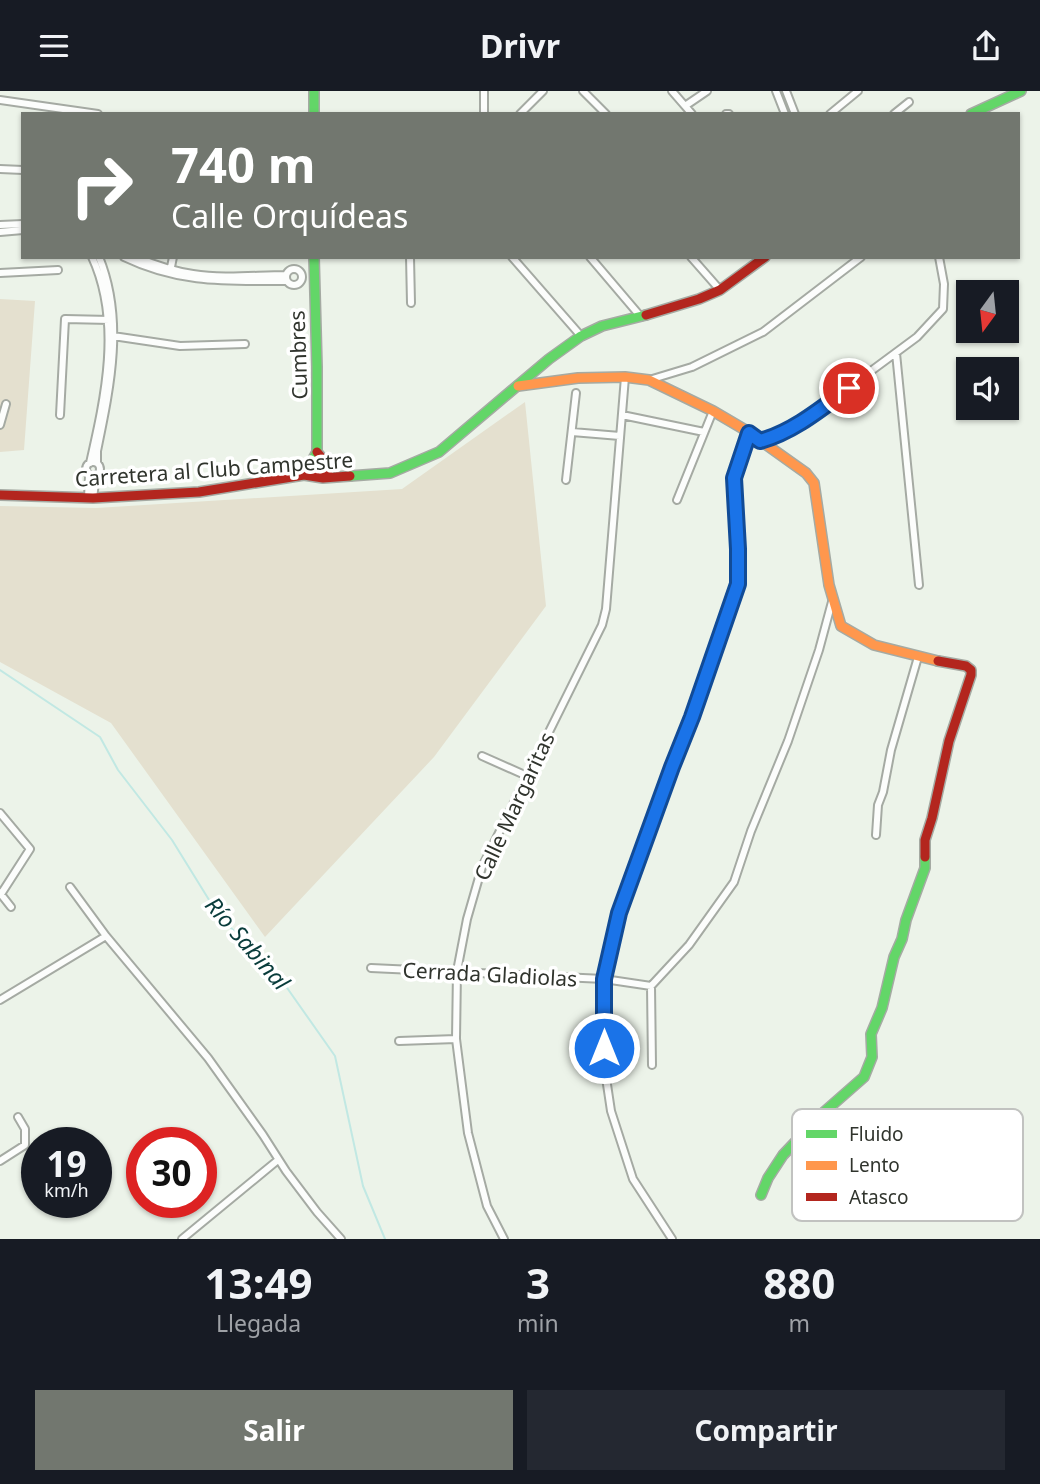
<!DOCTYPE html>
<html lang="es">
<meta charset="utf-8">
<style>
body{margin:0;font-family:"Noto Sans",sans-serif;background:#242831;color:#f1f3f6;height:100vh;display:flex;flex-direction:column;font-size:26px;white-space:nowrap}
*{box-sizing:border-box;margin:0}
p{font-size:23px;color:#9ea1a6}
.icon{flex:none;width:38px;height:38px;fill:none;stroke:currentColor;stroke-width:2;stroke-linecap:round;stroke-linejoin:round}
.map{position:relative;height:1148px;overflow:hidden}
.sheet{display:flex;flex-direction:column;background:#171b24;flex:1}
.sheet>*{flex:none}
.top-card{position:absolute;left:21px;top:21px;width:999px;height:147px;border-radius:0px;box-shadow:0 2px 5px #0004;background:#72776f;color:#fff;overflow:hidden}
.needle{width:46px;rotate:195deg}
.controls{position:absolute;left:956px;top:189px;display:grid;gap:14px}
.controls a{display:grid;place-items:center;width:63px;height:63px;border-radius:0px;background:#171b24;box-shadow:0 2px 5px #0004;font-size:35px}
.speed{position:absolute;left:21px;top:1036px;display:flex;gap:14px;font-size:35px;font-weight:700;text-align:center}
.speed>*{display:grid;place-content:center;width:91px;height:91px;border-radius:50%;background:#171b24;box-shadow:0 2px 5px #0004;line-height:1}
.speed small{font-size:18px;font-weight:400}
.speed .limit{border:10px solid #d22;background:#fff;color:#111}
.pin{position:absolute;display:grid;place-items:center;width:60px;height:60px;color:#fff;margin:-30px;border:4px solid #fff;border-radius:50%;box-shadow:0 2px 7px #0007}
.me{position:absolute;width:77px;margin:-38px;rotate:0deg;stroke-linejoin:round;filter:drop-shadow(0 0 5px #0008)}
.turn{display:flex;align-items:center;gap:24px;height:147px;padding:0 35px;font-size:32px}
.turn .icon{width:91px;height:91px;stroke-width:2.5}
.turn b{display:block;font-size:49px;line-height:60px}
.eta{display:flex;justify-content:space-evenly;align-items:center;height:119px;text-align:center}
.eta b{font-size:42px;font-weight:700;line-height:49px}
.cta{display:flex;gap:14px;margin-top:auto;padding:14px 35px}
.cta a{flex:1;height:80px;border-radius:0px;background:#72776f;color:#fff;font-size:28px;font-weight:700;line-height:80px;text-align:center}
.cta a+a{background:#242831;color:#f1f3f6}
header{display:flex;justify-content:space-between;align-items:center;height:91px;padding:0 35px;background:#171b24;font-size:32px;font-weight:700}
.map>svg:first-child{display:block}
</style>
<header><svg class="icon" aria-label="menu" viewBox="0 0 24 24"><path d="M4 6h16M4 12h16M4 18h16"/></svg>Drivr<svg class="icon" aria-label="share" viewBox="0 0 24 24"><path d="M12 15V3M7 8l5-5 5 5M5 13v7h14v-7"/></svg></header>
<div class="map">
<svg width="1040" height="1148" viewBox="0 0 1040 1148">
<rect width="100%" height="100%" fill="#ecf3e9"/>
<path fill="#e4e0cf" d="M 0,208 L 35,210 L 24,359 L 0,361 Z
M 525,311 L 546,515 L 434,666 L 265,846 L 111,632 L 0,571 L 0,415 L 96,417 L 402,398 Z"/>
<g fill="none" stroke-linecap="round" stroke-linejoin="round">
<path stroke="#c1e8e3" stroke-width="2" d="M 0,579 L 100,646 L 118,679 L 172,749 L 219,825 L 278,884 L 335,965 L 363,1095 L 385,1148"/>
<g stroke="#a5aaa3" stroke-width="10">
<path id="street" d="M 484,0 L 484,23
M 583,0 L 606,23
M 672,0 L 692,23
M 776,0 L 785,23
M 786,0 L 795,23
M 0,9 L 98,23
M 685,15 L 707,0
M 520,23 L 543,0
M 726,23 L 729,23
M 830,23 L 858,0
M 894,23 L 909,11
M 0,78 L 23,79
M 0,134 L 23,133
M 0,141 L 23,139
M 124,166 C 180,193 227,190 287,190
M 136,166 C 155,174 173,180 193,183 C 224,188 256,184 286,184
M 410,166 L 411,212
M 512,166 L 581,245
M 590,166 L 641,226
M 691,166 L 720,199
M286 186a8 8 0 1 1 16 0a8 8 0 1 1-16 0Z
M 170,181 L 173,166
M 0,182 L 58,179
M 113,245 L 180,255 L 245,253
M 896,262 L 919,494
M 649,289 L 692,276 L 763,241 L 861,166
M 60,324 L 65,228 L 110,229
M 622,324 L 704,341
M 0,334 L 6,313
M 572,341 L 620,345
M 760,350 L 789,338 L 817,320 L 917,246 L 943,218 L 944,193 L 939,166
M86 378a7 7 0 1 1 14 0a7 7 0 1 1-14 0Z
M 90,372 C 105,306 122,231 92,166
M 97,372 L 97,360 C 110,297 125,229 99,166
M 566,389 L 576,302
M 88,407 L 89,384
M 93,407 L 96,385
M 677,409 L 713,320
M 482,665 L 527,685
M 0,722 L 30,758 L 1,803
M 876,744 L 878,714 L 883,701 L 891,659 L 918,566
M 70,796 L 106,845 L 208,967 L 263,1044 L 286,1080 L 317,1121 L 341,1148
M 0,802 L 11,816
M 371,877 L 604,888 L 651,895
M 0,909 L 106,845
M 399,950 L 456,948
M 652,974 L 651,895 L 689,854 L 734,791 L 751,740 L 788,650 L 819,559 L 833,507
M 0,1070 L 25,1054 L 25,1038 L 18,1026
M 182,1148 L 278,1069
M 504,1148 L 487,1115 L 468,1042 L 456,948 L 457,880 L 467,828 L 482,776 L 602,534 L 606,518 L 625,286
M 672,1148 L 633,1088 L 611,1020 L 605,980 L 604,888 L 619,822 L 672,676 L 692,626 L 738,493 L 738,458 L 735,387 L 749,342"/>
</g>
<g stroke="#a5aaa3" stroke-width="12">
<path id="fast" d="M 314,0 L 314,23
M 971,23 L 1021,0
M 304,384 L 317,361 L 317,276 L 314,166
M 350,385 L 390,382 L 439,361 L 549,268 L 581,245 L 602,235 L 646,224
M 761,1104 L 768,1087 L 783,1064 L 823,1022 L 864,986 L 872,966 L 871,943 L 882,917 L 894,866 L 902,848 L 906,829 L 925,777 L 925,766"/>
</g>
<g stroke="#a5aaa3" stroke-width="12">
<path id="slow" d="M 518,295 L 578,287 L 625,286 L 649,289 L 713,320 L 747,340 L 806,382 L 814,392 L 829,494 L 841,535 L 874,554 L 938,570"/>
</g>
<g stroke="#a5aaa3" stroke-width="12">
<path id="jam" d="M 646,224 L 699,208 L 720,199 L 765,166
M 317,361 L 326,372 L 328,380 L 323,387
M 0,404 L 93,407 L 199,401 L 304,384 L 323,387 L 350,385
M 925,766 L 925,749 L 932,727 L 949,650 L 971,584 L 971,579 L 966,575 L 938,570"/>
</g>
<use href="#street" stroke="#fcfdfc" stroke-width="6"/>
<use href="#fast" stroke="#63d668" stroke-width="9"/>
<use href="#slow" stroke="#ff974d" stroke-width="9"/>
<use href="#jam" stroke="#b3261e" stroke-width="9"/>
</g>
<g fill="none" stroke-linecap="round" stroke-linejoin="round">
<g stroke="#114b97" stroke-width="18">
<path id="route" d="M 604,957 L 604,888 L 619,822 L 672,676 L 692,626 L 738,493 L 738,458 L 734,387 L 749,342 L 760,350 C 793,341 822,317 849,297"/>
</g>
<use href="#route" stroke="#1a73e8" stroke-width="12"/>
</g>
<g text-anchor="middle" dominant-baseline="central" stroke-width="7" stroke-linejoin="round" paint-order="stroke">
<g font-size="21" fill="#30342d" stroke="#fff">
<text transform="translate(298 264) rotate(-92)">Cumbres</text>
<text transform="translate(214 378) rotate(-4)">Carretera al Club Campestre</text>
<text transform="translate(514 715) rotate(-65)">Calle Margaritas</text>
<text transform="translate(490 883) rotate(3)">Cerrada Gladiolas</text>
</g>
<g font-size="23" font-style="italic" fill="#093c3b" stroke="#fff">
<text transform="translate(248 852) rotate(49)">Río Sabinal</text>
</g>
</g>
<rect x="792" y="1018" width="231" height="112" rx="10" fill="#fff" stroke="#c1c2c0" stroke-width="2"/>
<rect x="806" y="1039" width="31" height="8" fill="#63d668"/>
<rect x="806" y="1070" width="31" height="9" fill="#ff974d"/>
<rect x="806" y="1102" width="31" height="8" fill="#b3261e"/>
<g font-size="19" fill="#30342d">
<text x="849" y="1050">Fluido</text>
<text x="849" y="1081">Lento</text>
<text x="849" y="1113">Atasco</text>
</g>
</svg>
<div class="controls">
<a><svg class="needle" viewBox="-14 -14 28 28"><path d="M0-13l5 13h-10z" fill="#e53935"/><path d="M0 13l5-13h-10z" fill="#9ea1a6"/></svg></a>
<a><svg class="icon" aria-label="sound" viewBox="0 0 24 24"><path d="M4 9h4l5-4v14l-5-4H4zM17 9q2 3 0 6"/></svg></a>
</div>
<div class="speed"><div>19<small>km/h</small></div><div class="limit">30</div></div>
<div class="pin" style="left:849px;top:297px;background:#d93025"><svg class="icon" aria-label="arrive" viewBox="0 0 24 24"><path d="M6 21V4h12l-3 4 3 4H6"/></svg></div>
<svg class="me" style="left:604px;top:957px" viewBox="-20 -20 40 40"><circle r="17" fill="#1a73e8" stroke="#fff" stroke-width="3"/><path d="M0-11L8 9 0 5-8 9z" fill="#fff"/></svg>
<div class="top-card">
<div class="turn"><svg class="icon" aria-label="right" viewBox="0 0 24 24"><path d="M7 20v-9h11M14 6l5 5-5 5"/></svg><div><b>740 m</b>Calle Orquídeas</div></div>
</div>
</div>
<section class="sheet">
<div class="eta">
<div><b>13:49</b><p>Llegada</p></div>
<div><b>3</b><p>min</p></div>
<div><b>880</b><p>m</p></div>
</div>
<div class="cta"><a>Salir</a><a>Compartir</a></div>
</section>
